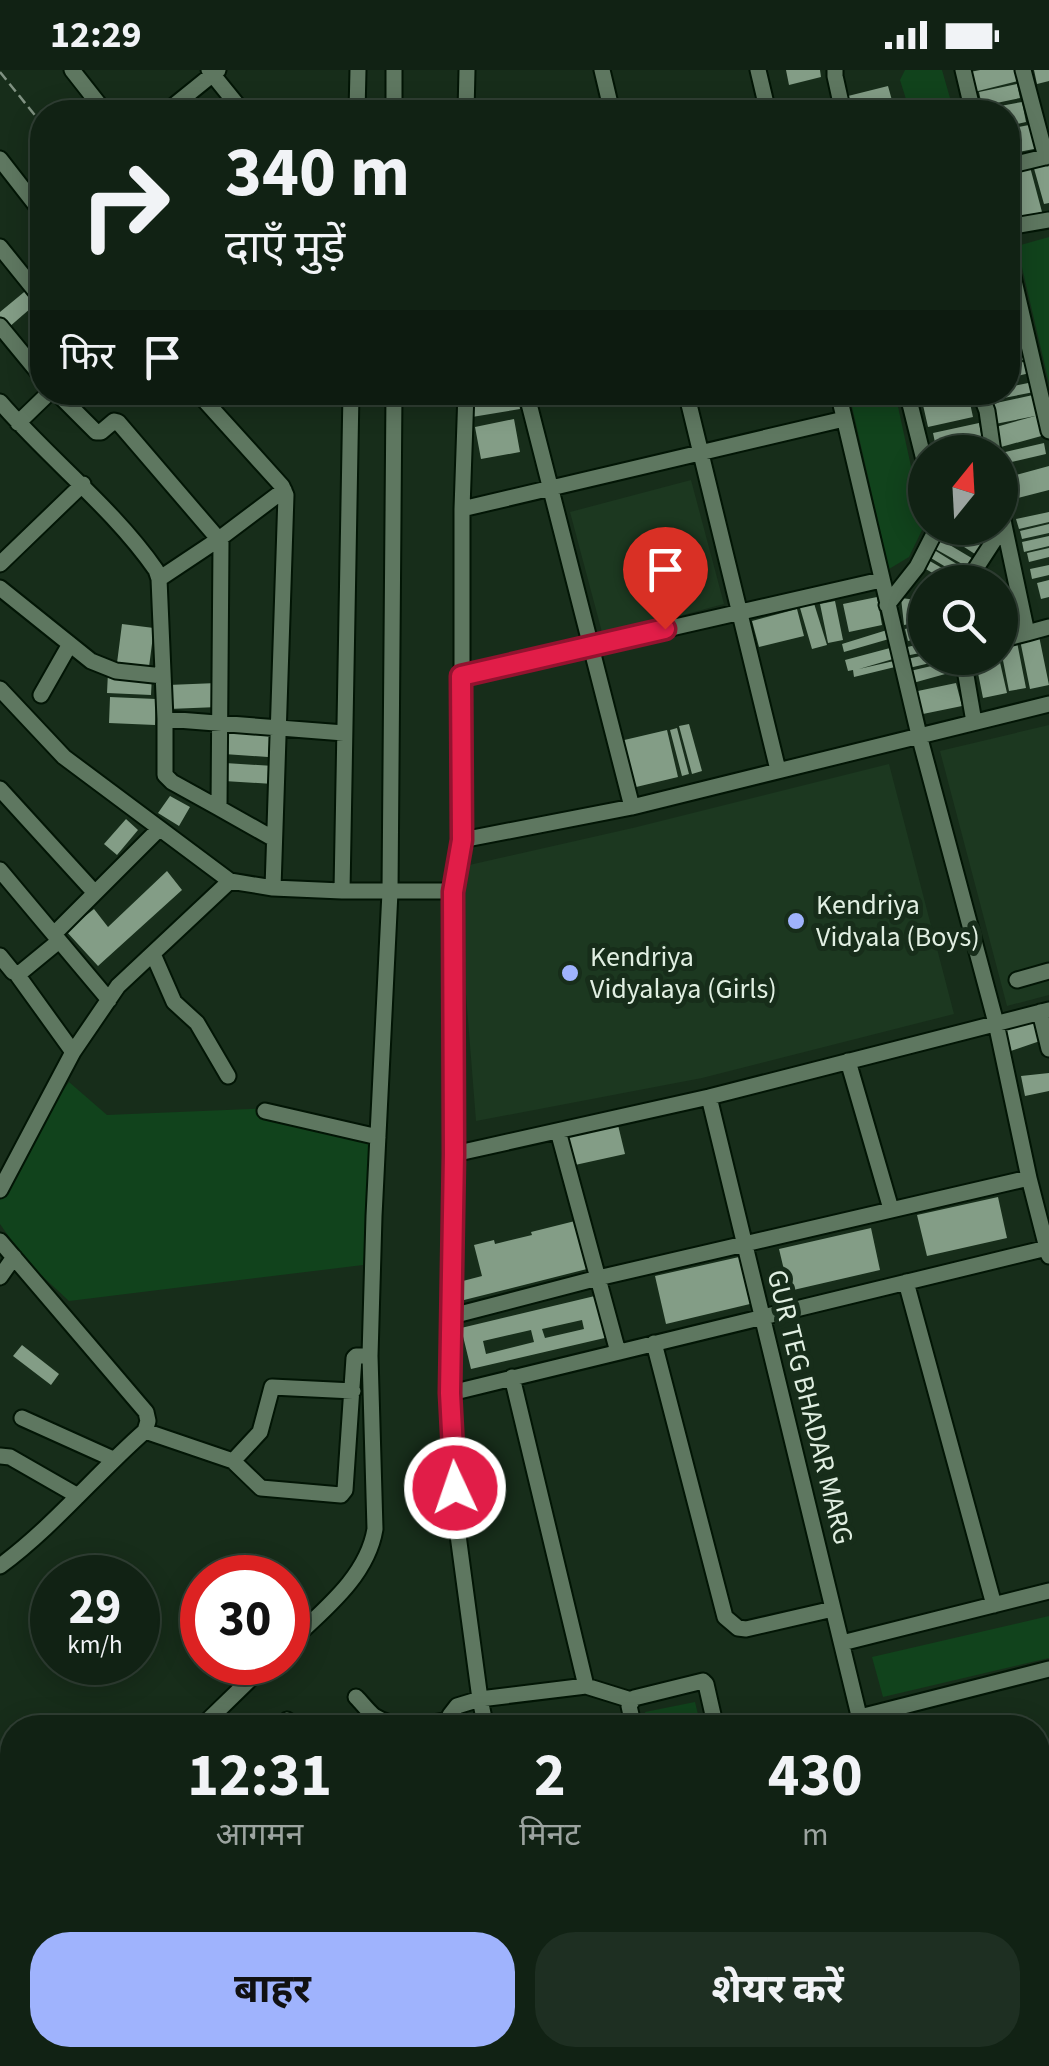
<!DOCTYPE html>
<html lang="hi">
<meta charset="utf-8">
<style>
body{margin:0;font-family:"Source Sans 3","Noto Sans Devanagari",sans-serif;background:#1e2f22;color:#f1f3f6;height:100vh;display:flex;flex-direction:column;font-size:38px;white-space:nowrap}
*{box-sizing:border-box;margin:0}
p{font-size:32px;color:#9ca4a0}
.icon{flex:none;width:55px;height:55px;fill:none;stroke:currentColor;stroke-width:2;stroke-linecap:round;stroke-linejoin:round}
.map{position:relative;flex:1;overflow:hidden}
.side{position:absolute;left:0px;top:1645px;width:1050px;height:352px;display:flex;flex-direction:column;background:#112214;border-radius:40px 40px 0 0;box-shadow:0 5px 25px #0003,0 0 0 2px #303f34}
.side>*{flex:none}
.banner{position:absolute;left:30px;top:30px;width:990px;height:305px;border-radius:40px;box-shadow:0 5px 25px #0003,0 0 0 2px #303f34;background:#112214;color:#f1f3f6;overflow:hidden}
.needle{width:65px;rotate:18deg}
.fabs{position:absolute;left:908px;top:365px;display:grid;gap:20px}
.fabs a{display:grid;place-items:center;width:110px;height:110px;border-radius:50%;background:#112214;box-shadow:0 5px 25px #0003,0 0 0 2px #303f34;font-size:50px}
.speed{position:absolute;left:30px;top:1485px;display:flex;gap:20px;font-size:50px;font-weight:700;text-align:center}
.speed>*{display:grid;place-content:center;width:130px;height:130px;border-radius:50%;background:#112214;box-shadow:0 5px 25px #0003,0 0 0 2px #303f34;line-height:1}
.speed small{font-size:25px;font-weight:400}
.speed .limit{border:15px solid #d22;background:#fff;color:#111}
.pin{position:absolute;display:grid;place-items:center;width:85px;height:85px;color:#fff;margin:-102px -42px;border-radius:50% 50% 50% 0;rotate:-45deg;box-shadow:0 0 10px #0007}
.pin .icon{rotate:45deg}
.me{position:absolute;width:110px;margin:-55px;rotate:357deg;stroke-linejoin:round;filter:drop-shadow(0 0 8px #0008)}
.turn{display:flex;align-items:center;gap:35px;height:210px;padding:0 30px;font-size:45px}
.turn .icon{width:130px;height:130px;stroke-width:2.5}
.turn b{display:block;font-size:70px;line-height:85px}
.then{display:flex;align-items:center;height:95px;padding:0 30px;background:#0003;gap:20px;font-size:38px}
.eta{display:flex;justify-content:space-evenly;align-items:center;height:170px;text-align:center}
.eta b{font-size:60px;font-weight:700;line-height:70px}
.button{display:flex;gap:20px;margin-top:auto;padding:20px 30px}
.button a{flex:1;height:115px;border-radius:40px;background:#9fb3fd;color:#111;font-size:40px;font-weight:700;line-height:115px;text-align:center}
.button a+a{background:#1e2f22;color:#f1f3f6}
.status{display:flex;justify-content:space-between;align-items:center;height:70px;padding:0 50px;background:#112214;direction:ltr}
.status svg{height:28px;fill:currentColor}
.map>svg:first-child{display:block}
</style>
<div class="status"><b>12:29</b><svg viewBox="0 0 49 12"><path d="M0 12V9h3v3zM5 12V6h3v6zM10 12V3h3v9zM15 12V0h3v12zM26 1h20v11H26zM47 4h2v5h-2z"/></svg></div>
<div class="map">
<svg width="1049" height="1996" viewBox="0 0 1049 1996">
<rect width="100%" height="100%" fill="#172d1a"/>
<path fill="#1c3820" d="M 691,410 L 724,534 L 603,566 L 570,442 Z
M 1049,655 L 1049,925 L 1007,936 L 940,681 Z
M 889,694 L 954,944 L 702,1008 L 476,1051 L 456,798 L 637,757 Z
M 429,1985 L 553,1985 L 562,1996 L 405,1996 L 399,1992 Z"/>
<path fill="#11431c" d="M 905,0 L 942,0 L 954,42 L 910,42 L 900,10 Z
M 1049,167 L 1049,313 L 1017,176 Z
M 849,323 L 895,323 L 924,456 L 909,487 L 889,499 Z
M 69,1012 L 107,1045 L 273,1038 L 380,1064 L 363,1195 L 69,1231 L 26,1191 L 0,1154 L 0,1106 Z
M 1049,1546 L 1049,1588 L 883,1627 L 872,1587 Z
M 695,1632 L 701,1657 L 648,1657 L 645,1642 Z"/>
<path fill="#839d86" fill-rule="evenodd" d="M 786,0 L 820,0 L 821,7 L 789,15 Z
M 980,0 L 1015,0 L 1018,11 L 974,22 L 970,2 Z
M 1034,0 L 1049,0 L 1049,11 L 1037,14 Z
M 1017,14 L 1020,28 L 982,36 L 979,22 Z
M 888,16 L 893,34 L 860,42 L 848,42 L 844,27 Z
M 1022,32 L 1026,52 L 1008,56 L 1008,42 L 985,42 L 984,39 Z
M 1034,54 L 1039,78 L 1008,84 L 1008,59 Z
M 1049,91 L 1049,133 L 1044,134 L 1033,95 Z
M 1030,97 L 1042,142 L 1009,150 L 1008,103 Z
M 29,218 L 39,231 L 8,258 L 0,248 L 0,242 Z
M 1025,280 L 1027,289 L 1008,293 L 1008,283 Z
M 1027,291 L 1030,303 L 1008,308 L 1008,296 Z
M 1033,312 L 1034,322 L 988,331 L 987,322 L 1008,322 L 1008,317 Z
M 483,322 L 517,322 L 520,339 L 472,347 L 468,325 Z
M 968,324 L 973,347 L 928,357 L 923,335 Z
M 1033,325 L 1035,335 L 1040,334 L 1045,365 L 1001,377 L 996,357 L 1035,346 L 990,355 L 987,335 Z
M 514,349 L 520,382 L 481,389 L 475,357 Z
M 979,353 L 983,374 L 937,382 L 933,363 Z
M 1044,373 L 1046,384 L 1003,394 L 1001,383 Z
M 1049,396 L 1049,420 L 1010,430 L 1005,408 Z
M 1049,442 L 1049,452 L 1019,459 L 1016,449 Z
M 1049,454 L 1049,463 L 1022,469 L 1020,461 Z
M 944,458 L 956,458 L 984,476 L 978,486 L 941,462 Z
M 965,458 L 993,458 L 988,472 Z
M 1049,466 L 1049,476 L 1024,482 L 1022,472 Z
M 938,468 L 975,490 L 971,499 L 932,477 Z
M 931,478 L 968,501 L 964,508 L 926,485 Z
M 1049,478 L 1049,487 L 1029,492 L 1027,483 Z
M 928,490 L 961,509 L 960,512 L 948,512 L 924,498 Z
M 1049,495 L 1049,505 L 1032,509 L 1030,499 Z
M 1049,510 L 1049,527 L 1041,529 L 1037,513 Z
M 812,527 L 827,575 L 812,579 L 798,531 Z
M 877,527 L 882,555 L 849,562 L 843,534 Z
M 901,528 L 925,531 L 925,551 L 904,555 Z
M 835,531 L 843,570 L 828,573 L 820,534 Z
M 797,539 L 804,566 L 759,577 L 752,551 Z
M 122,554 L 154,558 L 149,597 L 117,593 Z
M 925,554 L 925,567 L 908,571 L 905,559 Z
M 887,560 L 889,569 L 844,582 L 842,574 Z
M 1039,566 L 1049,615 L 1030,619 L 1020,570 Z
M 1017,572 L 1026,618 L 1009,621 L 1000,575 Z
M 925,573 L 925,582 L 905,586 L 903,578 Z
M 890,578 L 893,589 L 859,599 L 894,591 L 895,597 L 854,607 L 853,600 L 848,601 L 845,590 Z
M 925,585 L 925,588 L 947,589 L 909,598 L 907,589 Z
M 975,588 L 999,588 L 1007,623 L 983,628 Z
M 953,591 L 956,601 L 913,613 L 910,601 Z
M 108,602 L 152,605 L 151,625 L 107,623 Z
M 217,613 L 218,637 L 169,639 L 168,615 Z
M 956,613 L 962,636 L 918,645 L 913,622 Z
M 110,627 L 156,629 L 155,655 L 109,653 Z
M 689,654 L 702,701 L 692,704 L 679,656 Z
M 677,658 L 689,704 L 682,706 L 670,660 Z
M 226,659 L 270,663 L 268,687 L 224,684 Z
M 667,660 L 678,707 L 632,718 L 620,671 Z
M 225,693 L 274,696 L 273,714 L 224,711 Z
M 170,726 L 190,737 L 179,756 L 158,743 Z
M 126,749 L 138,760 L 117,785 L 104,774 Z
M 167,801 L 182,820 L 98,896 L 66,861 L 94,839 L 108,857 Z
M 1035,952 L 1040,971 L 1008,982 L 1002,959 Z
M 1049,1003 L 1049,1021 L 1025,1026 L 1021,1006 Z
M 618,1055 L 625,1084 L 575,1095 L 568,1067 Z
M 998,1127 L 1007,1168 L 927,1186 L 917,1145 Z
M 575,1151 L 587,1199 L 464,1230 L 459,1212 L 482,1206 L 474,1175 L 494,1170 L 495,1174 L 532,1165 L 531,1162 Z
M 871,1158 L 880,1200 L 789,1221 L 779,1179 Z
M 739,1187 L 750,1234 L 666,1254 L 655,1206 Z
M 599,1225 L 609,1267 L 471,1299 L 461,1258 ZM 582,1250 L 584,1259 L 545,1268 L 542,1259 ZM 531,1260 L 534,1272 L 486,1284 L 483,1271 Z
M 22,1275 L 59,1304 L 51,1315 L 13,1286 Z
M 1049,1948 L 1049,1964 L 1039,1967 L 1038,1951 Z
M 122,1985 L 129,1985 L 144,1996 L 115,1996 Z
M 819,1985 L 822,1996 L 783,1996 L 783,1995 Z
M 893,1985 L 900,1985 L 903,1996 L 859,1996 Z
M 914,1985 L 955,1985 L 956,1986 L 917,1996 Z
M 991,1985 L 1033,1985 L 1034,1988 L 1006,1996 L 994,1996 Z"/>
<g fill="none" stroke-linecap="round" stroke-linejoin="round">
<g stroke="#021505" stroke-width="19">
<path id="minor" d="M 72,0 L 105,42
M 209,0 L 243,42
M 394,0 L 394,42
M 602,0 L 612,42
M 758,0 L 768,42
M 835,0 L 835,6 L 843,42
M 963,0 L 973,42
M 1023,0 L 1046,87
M 166,42 L 218,0
M 357,42 L 358,0
M 466,42 L 467,0
M 742,42 L 767,36
M 0,89 L 42,143
M 1008,96 L 1049,86
M 1008,157 L 1049,150
M 0,177 L 42,229
M 1008,185 L 1049,361
M 0,256 L 42,307
M 56,322 L 96,362 L 101,362 L 114,351 L 118,352 L 221,472 L 219,738 L 274,769
M 197,322 L 282,416 L 286,425 L 273,818
M 466,322 L 462,439 L 462,770 L 453,821 L 454,1084 L 451,1323 L 456,1450 L 480,1629 L 486,1658
M 526,322 L 632,737
M 686,322 L 778,700
M 838,322 L 919,665 L 996,953 L 1029,1108 L 1049,1186
M 907,322 L 925,394
M 980,322 L 987,341 L 993,382
M 0,332 C 50,390 112,437 156,500 L 159,509 L 165,649 L 344,663
M 18,353 L 50,322
M 1000,428 L 1004,455
M 462,439 L 844,349
M 0,494 L 83,414
M 159,509 L 219,469 L 284,420
M 967,512 L 1004,455 L 1027,563 L 1000,570
M 0,518 L 91,591 L 116,601 L 163,606
M 887,535 L 917,497 L 937,458
M 1027,563 L 1049,557
M 963,588 L 974,652
M 461,606 L 881,510
M 0,619 L 64,687 L 230,811 L 273,818 L 342,821 L 453,821
M 41,625 L 70,574
M 165,649 L 165,705 L 172,712 L 219,738
M 0,719 L 95,823
M 462,770 L 632,737 L 1049,634
M 0,800 L 109,930
M 342,821 L 351,322
M 54,864 L 159,759
M 153,884 L 174,932 L 197,953 L 228,1006
M 0,886 L 13,902 L 20,903 L 59,871
M 16,903 L 73,982
M 1017,910 L 1049,901
M 1040,942 L 1049,979
M 848,991 L 891,1139
M 709,1027 L 862,1658
M 265,1041 L 378,1067
M 558,1061 L 618,1282
M 454,1084 L 709,1027 L 1049,940
M 0,1120 L 73,982 L 118,916 L 230,811
M 0,1171 L 146,1342 L 148,1351 L 145,1361 C 95,1405 53,1457 0,1496
M 0,1207 L 14,1187
M 906,1212 L 994,1535
M 452,1246 L 598,1208 L 1029,1108
M 654,1273 L 725,1547 L 738,1558 L 746,1559 L 833,1539
M 512,1307 L 586,1616
M 451,1323 L 1047,1178
M 22,1348 L 113,1389
M 145,1361 L 233,1391 L 261,1418 L 341,1425 L 345,1420 L 354,1288 L 356,1286 L 370,1286
M 0,1386 L 10,1387 L 78,1426
M 233,1391 L 260,1362 L 272,1317 L 353,1321
M 842,1573 L 1049,1521
M 288,1574 C 321,1542 367,1508 375,1459 L 370,1286 L 374,1146 L 390,822 L 394,322
M 356,1627 C 362,1633 368,1641 374,1646 C 397,1661 425,1655 449,1650
M 860,1647 L 1049,1599
M 200,1658 L 268,1592
M 280,1658 L 287,1650
M 449,1658 L 450,1645 L 457,1636 L 480,1629 L 586,1616 L 631,1630
M 634,1658 L 629,1636 L 634,1628 L 703,1611 L 706,1614 L 716,1658
M 1038,1763 L 1049,1760
M 0,1848 L 12,1836
M 1038,1916 L 1049,1913
M 12,1928 L 10,1932 L 12,1934
M 154,1985 L 170,1996
M 200,1985 L 216,1996
M 218,1985 L 234,1996
M 367,1985 L 384,1996
M 579,1985 L 584,1996
M 823,1985 L 826,1996
M 852,1985 L 855,1996
M 904,1985 L 907,1996
M 956,1985 L 959,1996
M 987,1985 L 990,1996
M 1037,1985 L 1039,1996
M 29,1996 L 37,1985
M 726,1996 L 769,1985"/>
</g>
<path stroke="#809282" stroke-width="2.5" stroke-dasharray="10 5" stroke-linecap="butt" d="M 0,2 L 42,54"/>
<use href="#minor" stroke="#5e7760" stroke-width="15"/>
</g>
<g fill="none" stroke-linecap="round" stroke-linejoin="round">
<g stroke="#92132f" stroke-width="25">
<path id="route" d="M 455,1418 L 450,1323 L 454,1084 L 453,822 L 462,770 L 461,606 L 665,559"/>
</g>
<use href="#route" stroke="#e11d48" stroke-width="18"/>
</g>
<g fill="#9fb3fd" stroke="#172d1a" stroke-width="4">
<circle cx="796" cy="851" r="10"/>
<circle cx="570" cy="903" r="10"/>
</g>
<g text-anchor="middle" dominant-baseline="central" stroke-width="10" stroke-linejoin="round" paint-order="stroke">
<g font-size="28" fill="#e1efe2" stroke="#172d1a" text-anchor="start">
<text x="816" y="835">Kendriya<tspan x="816" dy="32">Vidyala (Boys)</tspan></text>
<text x="590" y="887">Kendriya<tspan x="590" dy="32">Vidyalaya (Girls)</tspan></text>
</g>
<g font-size="28" fill="#e1efe2" stroke="#172d1a">
<text transform="translate(810 1337) rotate(76)">GUR TEG BHADAR MARG</text>
</g>
</g>
</svg>
<div class="fabs">
<a><svg class="needle" viewBox="-14 -14 28 28"><path d="M0-13l5 13h-10z" fill="#e53935"/><path d="M0 13l5-13h-10z" fill="#9ca4a0"/></svg></a>
<a><svg class="icon" aria-label="search" viewBox="0 0 24 24"><circle cx="10" cy="10" r="6"/><path d="M15 15l6 6"/></svg></a>
</div>
<div class="speed"><div>29<small>km/h</small></div><div class="limit">30</div></div>
<div class="pin" style="left:665px;top:559px;background:#d93025"><svg class="icon" aria-label="arrive" viewBox="0 0 24 24"><path d="M6 21V4h12l-3 4 3 4H6"/></svg></div>
<svg class="me" style="left:455px;top:1418px" viewBox="-20 -20 40 40"><circle r="17" fill="#e11d48" stroke="#fff" stroke-width="3"/><path d="M0-11L8 9 0 5-8 9z" fill="#fff"/></svg>
<div class="banner">
<div class="turn"><svg class="icon" aria-label="right" viewBox="0 0 24 24"><path d="M7 20v-9h11M14 6l5 5-5 5"/></svg><div><b>340 m</b>दाएँ मुड़ें</div></div>
<div class="then">फिर<svg class="icon" aria-label="arrive" viewBox="0 0 24 24"><path d="M6 21V4h12l-3 4 3 4H6"/></svg></div>
</div>
<section class="side">
<div class="eta">
<div><b>12:31</b><p>आगमन</p></div>
<div><b>2</b><p>मिनट</p></div>
<div><b>430</b><p>m</p></div>
</div>
<div class="button"><a>बाहर</a><a>शेयर करें</a></div>
</section>
</div>
